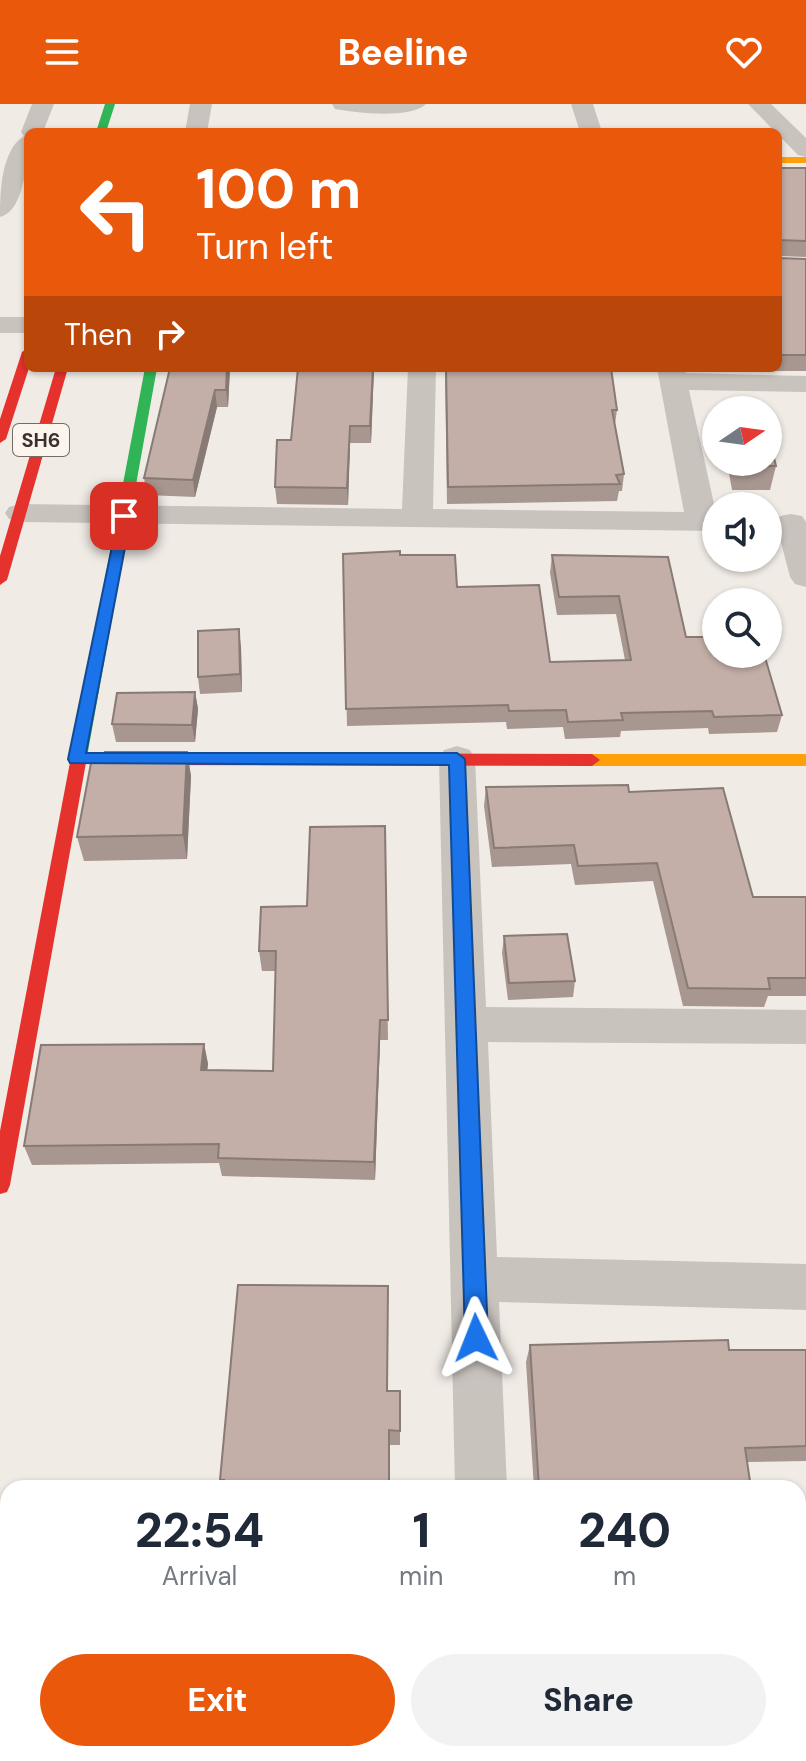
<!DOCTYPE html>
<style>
body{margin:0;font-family:"DM Sans",sans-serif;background:#f2f2f3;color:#1f2937;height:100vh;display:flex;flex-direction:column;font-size:30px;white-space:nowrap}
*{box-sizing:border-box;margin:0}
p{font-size:26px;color:#747a83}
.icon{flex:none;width:44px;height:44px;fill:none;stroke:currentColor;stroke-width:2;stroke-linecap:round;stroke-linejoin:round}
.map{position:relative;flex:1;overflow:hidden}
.drawer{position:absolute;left:0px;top:1376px;width:806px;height:282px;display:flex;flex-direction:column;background:#fff;border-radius:24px 24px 0 0;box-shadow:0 2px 6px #0004}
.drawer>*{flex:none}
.guide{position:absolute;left:24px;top:24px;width:758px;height:244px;border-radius:12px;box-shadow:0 2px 6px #0004;background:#ea580c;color:#fff;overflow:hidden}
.needle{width:52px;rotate:77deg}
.fabs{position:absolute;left:702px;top:292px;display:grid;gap:16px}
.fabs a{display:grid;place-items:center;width:80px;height:80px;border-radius:50%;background:#fff;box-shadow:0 2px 6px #0004;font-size:40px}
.pin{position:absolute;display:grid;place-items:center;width:68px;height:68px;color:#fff;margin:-34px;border-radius:16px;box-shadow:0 4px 12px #0006}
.me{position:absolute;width:88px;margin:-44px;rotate:358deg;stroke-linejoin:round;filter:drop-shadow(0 0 6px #0008)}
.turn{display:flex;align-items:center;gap:28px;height:168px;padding:0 40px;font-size:36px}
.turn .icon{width:104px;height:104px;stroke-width:2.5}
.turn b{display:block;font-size:56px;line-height:68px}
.then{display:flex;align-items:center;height:76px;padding:0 40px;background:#0003;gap:16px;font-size:30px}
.eta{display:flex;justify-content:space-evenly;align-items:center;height:136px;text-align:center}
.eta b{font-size:48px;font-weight:800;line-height:56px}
.cta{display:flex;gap:16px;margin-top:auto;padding:16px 40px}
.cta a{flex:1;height:92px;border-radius:48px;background:#ea580c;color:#fff;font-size:32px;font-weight:800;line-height:92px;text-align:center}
.cta a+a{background:#f2f2f3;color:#1f2937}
header{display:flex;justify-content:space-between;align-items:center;height:104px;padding:0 40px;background:#ea580c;color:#fff;font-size:36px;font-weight:800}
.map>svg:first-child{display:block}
</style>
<header><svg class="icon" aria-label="menu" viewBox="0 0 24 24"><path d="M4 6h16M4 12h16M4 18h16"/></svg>Beeline<svg class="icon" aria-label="heart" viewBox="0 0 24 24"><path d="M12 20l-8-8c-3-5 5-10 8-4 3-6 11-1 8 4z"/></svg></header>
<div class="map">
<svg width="806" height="1657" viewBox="0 0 806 1657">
<rect width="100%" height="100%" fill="#f0ebe5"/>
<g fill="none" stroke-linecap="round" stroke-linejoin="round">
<path fill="#c9c3be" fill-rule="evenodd" d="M 32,0 L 54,0 L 43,28 L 28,28 C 28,50 26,107 0,113 C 0,89 1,46 24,32 L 21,28 Z
M 190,0 L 212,0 L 207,28 L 185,28 Z
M 332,0 L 426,0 C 412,15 355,9 335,5 Z
M 571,0 L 593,0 L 602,28 L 580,28 Z
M 748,0 L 771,0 L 806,34 L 806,53 L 798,51 Z
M 0,213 L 28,213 L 28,229 L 0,229 Z
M 408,264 L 436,264 L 433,405 L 684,408 L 657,264 L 685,264 L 686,269 L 806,272 L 806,288 L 689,286 L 716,409 L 716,427 L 20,418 L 9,415 L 5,409 L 9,403 L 20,400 L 402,405 Z
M 791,410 L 802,412 L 806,418 L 806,483 L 795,480 L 790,473 L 776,419 L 780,412 Z
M 457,642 L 470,646 L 475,655 L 486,903 L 806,906 L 806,940 L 488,938 L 497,1153 L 806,1160 L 806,1206 L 499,1198 L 507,1384 L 455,1384 L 439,655 L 444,646 Z
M 461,1650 L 519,1650 L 520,1657 L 462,1657 Z"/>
<path fill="#30b455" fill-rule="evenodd" d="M 105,0 L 115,0 L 106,28 L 96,28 Z
M 145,264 L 157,264 L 87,653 L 79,659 L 71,653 Z"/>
<path fill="#ff9f0a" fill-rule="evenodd" d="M 778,53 L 806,53 L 806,59 L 778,59 Z
M 592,650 L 806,650 L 806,662 L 592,662 L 584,656 Z"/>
<path fill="#e5322d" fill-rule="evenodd" d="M 28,244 L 29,264 L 6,335 L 0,339 L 0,315 L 22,248 Z
M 56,264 L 68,264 L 7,476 L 0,481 L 0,452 Z
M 79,647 L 87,653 L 10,1081 L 7,1088 L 0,1090 L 0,1027 L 71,653 Z
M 127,649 L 592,650 L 600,656 L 592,662 L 127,661 L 119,655 Z"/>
</g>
<path fill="#a89690" d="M 778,64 L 806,64 L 806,153 L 779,152 L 779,154 L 806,155 L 806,267 L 717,267 L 688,265 L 686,264 L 778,264 Z
M 170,264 L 230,264 L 228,303 L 217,303 L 195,393 L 147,391 L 144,374 Z
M 374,264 L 371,339 L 350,339 L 348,401 L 277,400 L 275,383 L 291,336 Z
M 445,264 L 611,264 L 617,306 L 615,320 L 624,370 L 622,387 L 619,387 L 617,397 L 447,400 Z
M 727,358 L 768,358 L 776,362 L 770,386 L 732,386 Z
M 343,450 L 400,451 L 457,483 L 550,558 L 625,556 L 616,510 L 557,511 L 550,469 L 552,451 L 686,533 L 782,611 L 777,628 L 709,630 L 708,624 L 621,627 L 620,633 L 565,635 L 563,623 L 507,625 L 506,618 L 347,622 Z
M 241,543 L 242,588 L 200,590 L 198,573 Z
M 195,588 L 198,605 L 195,638 L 116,638 L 112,620 Z
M 187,648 L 191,672 L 187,755 L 84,757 L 77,733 L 104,659 Z
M 486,683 L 629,688 L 753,793 L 806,793 L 806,892 L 768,892 L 764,903 L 683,902 L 653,777 L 575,781 L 571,760 L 492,763 L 484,702 Z
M 385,722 L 388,936 L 380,936 L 375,1076 L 222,1072 L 219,1059 L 32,1061 L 24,1042 L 204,940 L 208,960 L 207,966 L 273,967 L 276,867 L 262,867 L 259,847 L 307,802 Z
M 504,832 L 575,877 L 573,893 L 508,896 L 502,849 Z
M 530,1241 L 729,1246 L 806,1246 L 806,1357 L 747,1358 L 751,1384 L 534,1384 L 526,1258 Z
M 387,1287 L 400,1287 L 400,1341 L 390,1341 L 390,1384 L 223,1384 L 220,1376 Z
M 798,1437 L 806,1437 L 806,1640 L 798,1591 Z
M 0,1574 L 8,1574 L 8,1616 L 0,1616 Z"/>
<path fill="#887a75" d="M 227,264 L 230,264 L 228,303 L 226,286 Z
M 373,264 L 374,264 L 371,339 L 370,322 Z
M 215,286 L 217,303 L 195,393 L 193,376 Z
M 350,322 L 350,339 L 348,401 L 347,384 Z
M 239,525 L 241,543 L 242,588 L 240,570 Z
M 195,588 L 198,605 L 195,638 L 192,621 Z
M 187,648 L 191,672 L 187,755 L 183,731 Z
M 380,916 L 380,936 L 375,1076 L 374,1058 Z
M 204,940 L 208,960 L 205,986 L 201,966 Z"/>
<path fill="#c3afa7" stroke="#887a75" stroke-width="2" d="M 778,64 L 806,64 L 806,137 L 779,136 L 779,154 L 806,155 L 806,251 L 778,251 Z
M 170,264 L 227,264 L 226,286 L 215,286 L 193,376 L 144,374 Z
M 298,264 L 373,264 L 370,322 L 350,322 L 347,384 L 275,383 L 277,336 L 291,336 Z
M 446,264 L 611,264 L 617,306 L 612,306 L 624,370 L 616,371 L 620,380 L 448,383 Z
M 768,329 L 776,362 L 738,361 L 737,358 L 768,358 Z
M 400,447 L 400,451 L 455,451 L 457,483 L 539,481 L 550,558 L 631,556 L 619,492 L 559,493 L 552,451 L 668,453 L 686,533 L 716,533 L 716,550 L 764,550 L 782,611 L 714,613 L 712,607 L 621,609 L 623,616 L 568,618 L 566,606 L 509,607 L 508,601 L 346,605 L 343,450 Z
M 239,525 L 240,570 L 198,573 L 198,527 Z
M 195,588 L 192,621 L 112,620 L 117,589 Z
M 105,648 L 187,648 L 183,731 L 77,733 L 91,659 L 104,659 Z
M 628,681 L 629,688 L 723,684 L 753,793 L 806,793 L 806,874 L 768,874 L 770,885 L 688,884 L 657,759 L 578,762 L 574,741 L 494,744 L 486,683 Z
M 385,722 L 388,916 L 380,916 L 374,1058 L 218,1054 L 219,1040 L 24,1042 L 41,941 L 204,940 L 201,966 L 273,967 L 276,847 L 259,847 L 261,803 L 307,802 L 310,723 Z
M 567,830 L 575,877 L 509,879 L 504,832 Z
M 238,1181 L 388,1182 L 387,1287 L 400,1287 L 400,1327 L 389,1326 L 389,1378 L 363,1378 L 362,1384 L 223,1384 L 224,1376 L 220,1376 Z
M 728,1236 L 729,1246 L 806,1246 L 806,1342 L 745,1344 L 751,1384 L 539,1384 L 530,1241 Z
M 798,1437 L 806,1437 L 806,1558 L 798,1511 Z
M 0,1574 L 8,1574 L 8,1607 L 0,1607 Z"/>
<path fill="#1a73e8" stroke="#114b97" stroke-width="2" d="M 119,409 L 131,412 L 86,649 L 457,649 L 465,655 L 488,1234 L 484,1242 L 476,1245 L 468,1242 L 465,1234 L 449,661 L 70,659 L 68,655 Z"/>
<g text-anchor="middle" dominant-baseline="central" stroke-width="8" stroke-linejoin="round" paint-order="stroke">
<rect fill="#fbf5ee" stroke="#756b66" stroke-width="2" x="13" y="320" width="56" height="32" rx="6"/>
<g font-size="20" font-weight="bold" fill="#3b302b">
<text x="41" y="336">SH6</text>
</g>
</g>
</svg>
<div class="fabs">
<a><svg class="needle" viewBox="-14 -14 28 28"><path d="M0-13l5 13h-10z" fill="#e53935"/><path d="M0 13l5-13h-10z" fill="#747a83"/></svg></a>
<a><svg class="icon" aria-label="sound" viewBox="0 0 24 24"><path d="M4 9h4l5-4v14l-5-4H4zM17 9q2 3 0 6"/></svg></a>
<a><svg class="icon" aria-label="search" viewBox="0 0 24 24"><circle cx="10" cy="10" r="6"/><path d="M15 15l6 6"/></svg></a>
</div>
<div class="pin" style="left:124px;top:412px;background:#d93025"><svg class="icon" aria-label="arrive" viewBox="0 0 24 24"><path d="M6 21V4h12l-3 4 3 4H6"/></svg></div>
<svg class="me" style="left:476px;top:1234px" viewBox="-20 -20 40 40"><path d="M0-17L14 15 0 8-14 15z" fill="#1a73e8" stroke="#fff" stroke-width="4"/></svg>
<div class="guide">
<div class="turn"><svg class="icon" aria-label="left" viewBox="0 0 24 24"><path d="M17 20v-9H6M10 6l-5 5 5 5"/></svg><div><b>100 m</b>Turn left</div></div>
<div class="then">Then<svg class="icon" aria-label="right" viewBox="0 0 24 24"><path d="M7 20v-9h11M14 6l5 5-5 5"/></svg></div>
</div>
<section class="drawer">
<div class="eta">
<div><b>22:54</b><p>Arrival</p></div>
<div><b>1</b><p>min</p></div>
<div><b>240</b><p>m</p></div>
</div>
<div class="cta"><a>Exit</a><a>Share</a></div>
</section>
</div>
